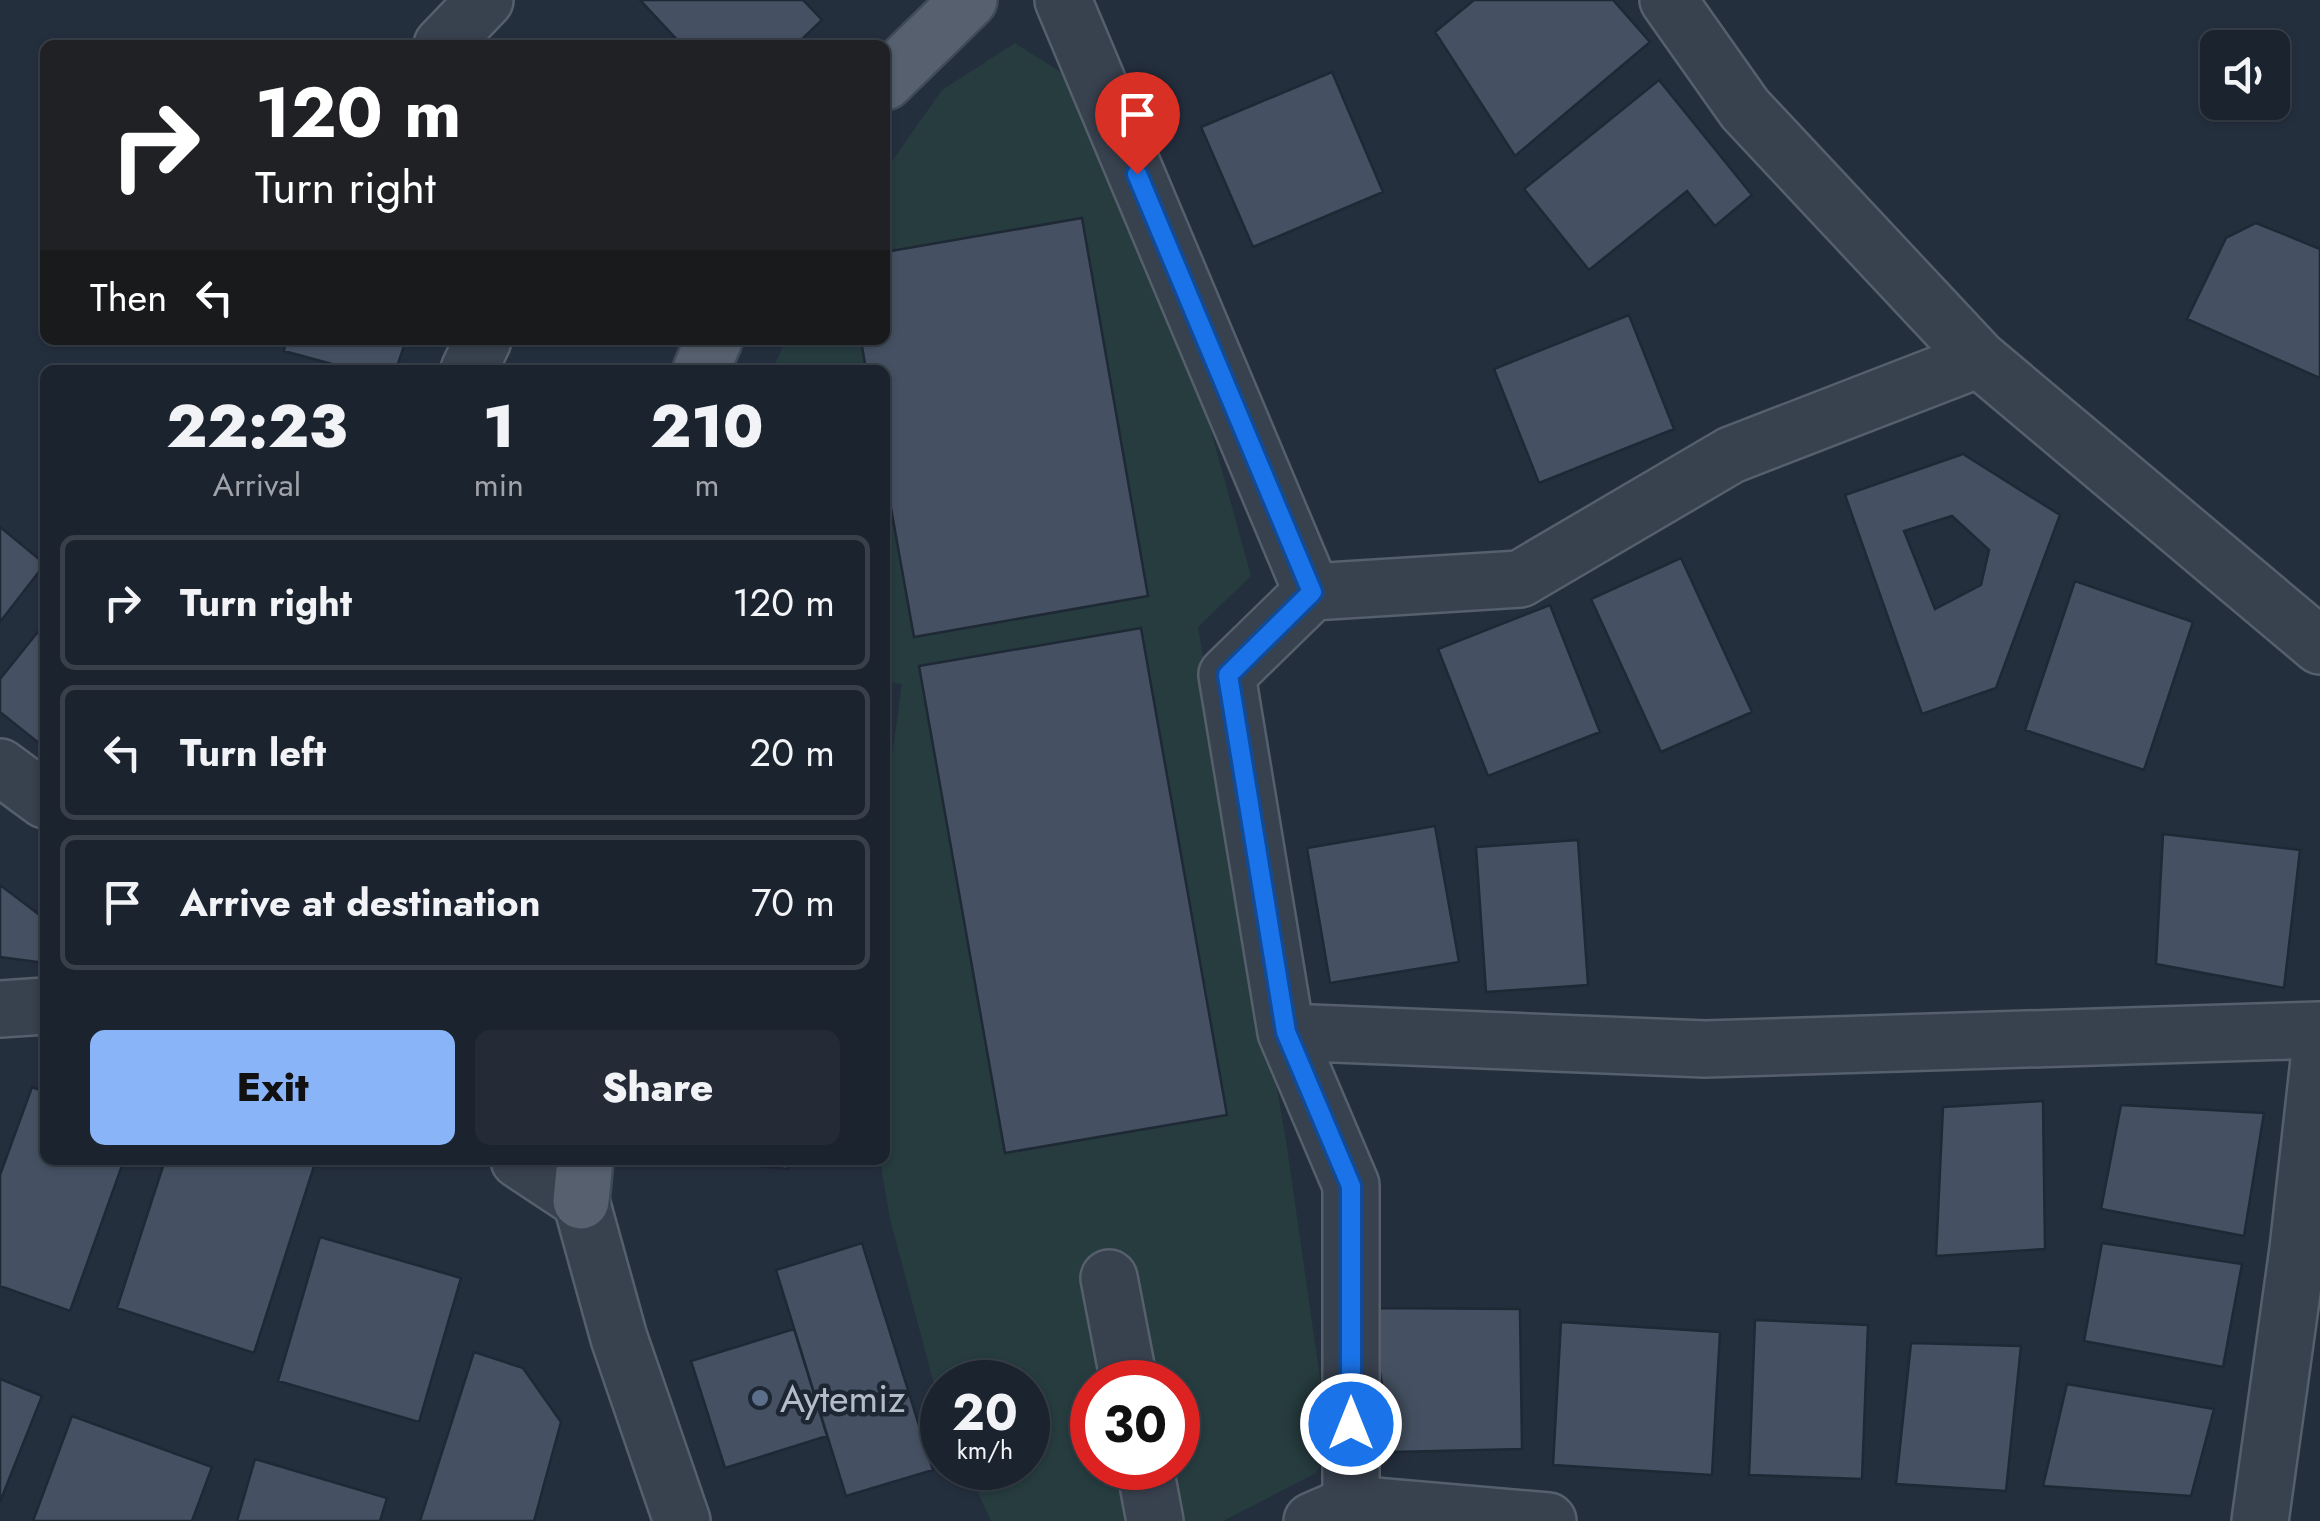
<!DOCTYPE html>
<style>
body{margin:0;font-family:Jost,sans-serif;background:#242b36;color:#f1f3f6;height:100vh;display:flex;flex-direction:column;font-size:38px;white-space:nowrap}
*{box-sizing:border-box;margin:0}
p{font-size:32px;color:#a0a4aa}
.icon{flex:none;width:55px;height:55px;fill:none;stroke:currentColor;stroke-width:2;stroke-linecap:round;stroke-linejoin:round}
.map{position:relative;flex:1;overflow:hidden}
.panel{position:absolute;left:40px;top:365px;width:850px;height:800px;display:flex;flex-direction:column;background:#1b232e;border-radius:15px;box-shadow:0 2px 8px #0004,0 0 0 2px #39404a}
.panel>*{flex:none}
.banner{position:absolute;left:40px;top:40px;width:850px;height:305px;border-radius:15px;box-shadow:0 2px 8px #0004,0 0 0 2px #39404a;background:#202124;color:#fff;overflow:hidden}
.buttons{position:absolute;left:2200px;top:30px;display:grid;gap:20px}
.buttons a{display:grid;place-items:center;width:90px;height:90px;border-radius:15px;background:#1b232e;box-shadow:0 2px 8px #0004,0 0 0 2px #39404a;font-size:50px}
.speed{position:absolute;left:920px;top:1360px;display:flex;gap:20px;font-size:50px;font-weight:700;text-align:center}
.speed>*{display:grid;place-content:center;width:130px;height:130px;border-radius:50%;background:#1b232e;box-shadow:0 2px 8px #0004,0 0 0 2px #39404a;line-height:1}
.speed small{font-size:25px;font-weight:400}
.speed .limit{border:15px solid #d22;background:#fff;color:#111}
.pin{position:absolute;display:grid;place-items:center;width:85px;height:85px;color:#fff;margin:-102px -42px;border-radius:50% 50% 50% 0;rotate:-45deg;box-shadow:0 0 10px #0007}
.pin .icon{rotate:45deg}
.me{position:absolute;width:110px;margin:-55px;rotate:0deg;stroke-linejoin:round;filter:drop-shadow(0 0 8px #0008)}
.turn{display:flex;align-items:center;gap:35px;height:210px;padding:0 50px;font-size:45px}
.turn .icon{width:130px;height:130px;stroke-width:2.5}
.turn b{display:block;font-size:70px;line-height:85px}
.then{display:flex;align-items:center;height:95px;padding:0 50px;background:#0003;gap:20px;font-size:38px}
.eta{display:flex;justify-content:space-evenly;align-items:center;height:170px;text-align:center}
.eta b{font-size:60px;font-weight:800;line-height:70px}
.primary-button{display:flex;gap:20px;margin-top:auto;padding:20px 50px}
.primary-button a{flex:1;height:115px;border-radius:15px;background:#8ab4f8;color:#111;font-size:40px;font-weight:800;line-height:115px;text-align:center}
.primary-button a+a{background:#242b36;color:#f1f3f6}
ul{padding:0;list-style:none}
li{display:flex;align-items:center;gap:30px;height:135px;margin:0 20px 15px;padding:0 30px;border:5px solid #39404a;border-radius:15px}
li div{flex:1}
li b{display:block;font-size:38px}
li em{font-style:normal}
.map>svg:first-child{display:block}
</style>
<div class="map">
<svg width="2320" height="1521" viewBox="0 0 2320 1521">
<rect width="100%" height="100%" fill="#242f3e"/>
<path fill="#263c3f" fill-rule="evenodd" d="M 1015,43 L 1062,73 L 1202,398 L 1251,576 L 1198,627 L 1287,1147 L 1330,1449 L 1316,1473 L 1223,1521 L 991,1521 L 967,1468 L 1028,1468 L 1028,1382 L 942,1382 L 942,1414 L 890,1219 L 880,1160 L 885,1160 L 885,808 L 902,684 L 885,682 L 885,370 L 772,370 L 786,340 L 885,340 L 885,171 L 942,90 ZM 1092,1382 L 1178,1382 L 1178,1468 L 1092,1468 Z"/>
<path fill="#455162" stroke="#1f2835" stroke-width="2.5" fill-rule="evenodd" d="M 640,0 L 803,0 L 822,20 L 796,45 L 682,45 Z
M 1474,0 L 1613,0 L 1650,42 L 1515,156 L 1435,32 Z
M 1332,72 L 1383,192 L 1253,247 L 1201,127 Z
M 1659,80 L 1752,195 L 1715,226 L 1687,191 L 1589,270 L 1524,189 Z
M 1082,218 L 1148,596 L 914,637 L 885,475 L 885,370 L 866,370 L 861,340 L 885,340 L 885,252 Z
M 2256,223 L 2320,249 L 2320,378 L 2187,319 L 2226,238 Z
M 1629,315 L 1674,429 L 1539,483 L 1494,369 Z
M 286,340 L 406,340 L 396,370 L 354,370 L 284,351 Z
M 1963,454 L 2060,515 L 1996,688 L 1922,714 L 1845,495 ZM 1952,516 L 1989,550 L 1981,585 L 1935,609 L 1904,531 Z
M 0,527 L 45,564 L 0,622 Z
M 1681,558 L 1752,712 L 1661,752 L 1591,599 Z
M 2075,581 L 2193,622 L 2144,770 L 2025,730 Z
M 1550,605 L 1600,732 L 1488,776 L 1438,649 Z
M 45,623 L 45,748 L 0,712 L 0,679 Z
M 1141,628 L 1227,1115 L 1005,1153 L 919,666 Z
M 1435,826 L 1459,962 L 1330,983 L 1307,848 Z
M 2163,834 L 2300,850 L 2284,988 L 2156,964 Z
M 1578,840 L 1588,985 L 1486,992 L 1476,847 Z
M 0,885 L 45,919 L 45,963 L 0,957 Z
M 32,1087 L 45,1092 L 45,1160 L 124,1160 L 70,1311 L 0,1286 L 0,1175 Z
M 2043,1101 L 2045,1249 L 1936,1256 L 1943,1107 Z
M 2121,1105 L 2264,1113 L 2244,1236 L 2101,1209 Z
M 165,1160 L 316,1160 L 254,1353 L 117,1308 Z
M 705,1160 L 790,1160 L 788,1169 Z
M 320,1237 L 461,1278 L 419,1422 L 278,1381 Z
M 862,1243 L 933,1470 L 846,1496 L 776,1270 Z
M 2102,1243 L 2242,1264 L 2223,1367 L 2084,1341 Z
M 1374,1308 L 1520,1309 L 1522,1449 L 1394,1452 L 1374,1340 Z
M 1755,1320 L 1868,1325 L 1862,1479 L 1749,1475 Z
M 1561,1322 L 1720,1332 L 1712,1475 L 1553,1465 Z
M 794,1329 L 827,1436 L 725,1468 L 691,1361 Z
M 1911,1343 L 2021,1346 L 2006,1491 L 1896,1484 Z
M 474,1352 L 523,1368 L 561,1422 L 534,1521 L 420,1521 Z
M 0,1379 L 42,1396 L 0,1502 Z
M 2067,1384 L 2214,1409 L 2191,1496 L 2043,1486 Z
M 72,1416 L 212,1467 L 192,1521 L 33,1521 Z
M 255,1459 L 387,1498 L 380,1521 L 237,1521 Z"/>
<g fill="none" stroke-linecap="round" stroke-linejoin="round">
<g stroke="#565f6c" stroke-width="60">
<path id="minor" d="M 1063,0 L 1312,592 L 1227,675 L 1286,1032 L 1351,1185 L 1351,1504
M 1668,0 L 1745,109 L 1979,359
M 442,45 L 485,0
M 469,370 L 483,340
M 1312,592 L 1520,579 L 1731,455 L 1979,359 L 2320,646
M 0,767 L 45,800
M 0,1009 L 45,1006
M 1286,1032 L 1705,1049 L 2320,1030
M 519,1160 L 581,1201 L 619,1338 L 682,1521
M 1109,1278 L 1129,1382
M 1145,1468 L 1155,1521
M 1312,1521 L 1351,1504 L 1548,1521
M 2260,1521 L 2298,1249 L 2320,1051"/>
</g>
<g stroke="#414a57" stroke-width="60">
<path id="major" d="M 885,82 L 969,0
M 701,370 L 714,340
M 581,1201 L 585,1160"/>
</g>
<use href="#minor" stroke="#38414e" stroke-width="55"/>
<use href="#major" stroke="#56606e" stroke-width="55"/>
</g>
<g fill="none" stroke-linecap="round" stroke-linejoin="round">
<g stroke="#114b97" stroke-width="25">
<path id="route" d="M 1137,174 L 1312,592 L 1228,675 L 1286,1032 L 1351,1186 L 1351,1424"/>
</g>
<use href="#route" stroke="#1a73e8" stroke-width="18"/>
</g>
<circle fill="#5c6f8a" stroke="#1d2633" stroke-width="4" cx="760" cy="1398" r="10"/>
<g text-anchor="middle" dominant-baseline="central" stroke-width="9" stroke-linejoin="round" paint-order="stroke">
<g font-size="38" fill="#b4bcc9" stroke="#1d2633" text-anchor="start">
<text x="780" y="1398">Aytemiz</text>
</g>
</g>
</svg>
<div class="buttons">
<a><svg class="icon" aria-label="sound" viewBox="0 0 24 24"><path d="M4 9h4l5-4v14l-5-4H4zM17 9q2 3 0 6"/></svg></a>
</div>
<div class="speed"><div>20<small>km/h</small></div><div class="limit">30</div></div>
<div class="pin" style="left:1137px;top:174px;background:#d93025"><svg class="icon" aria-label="arrive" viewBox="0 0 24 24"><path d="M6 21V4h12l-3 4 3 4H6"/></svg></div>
<svg class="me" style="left:1351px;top:1424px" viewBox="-20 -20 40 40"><circle r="17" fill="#1a73e8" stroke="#fff" stroke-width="3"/><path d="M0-11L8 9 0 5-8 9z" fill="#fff"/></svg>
<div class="banner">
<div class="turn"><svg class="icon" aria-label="right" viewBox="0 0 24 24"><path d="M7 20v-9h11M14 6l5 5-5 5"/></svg><div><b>120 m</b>Turn right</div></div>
<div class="then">Then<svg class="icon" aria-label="left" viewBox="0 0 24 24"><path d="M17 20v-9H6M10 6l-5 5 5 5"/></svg></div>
</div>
<section class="panel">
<div class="eta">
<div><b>22:23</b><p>Arrival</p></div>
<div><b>1</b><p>min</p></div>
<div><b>210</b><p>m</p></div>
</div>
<ul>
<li><svg class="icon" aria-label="right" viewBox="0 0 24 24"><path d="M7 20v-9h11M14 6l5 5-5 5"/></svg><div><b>Turn right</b></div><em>120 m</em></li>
<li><svg class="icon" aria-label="left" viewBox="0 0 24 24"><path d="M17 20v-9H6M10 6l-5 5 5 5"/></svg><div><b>Turn left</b></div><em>20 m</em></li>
<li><svg class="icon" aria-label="arrive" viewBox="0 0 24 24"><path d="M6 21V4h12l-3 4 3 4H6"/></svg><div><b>Arrive at destination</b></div><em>70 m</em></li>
</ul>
<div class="primary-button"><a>Exit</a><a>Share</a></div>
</section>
</div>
